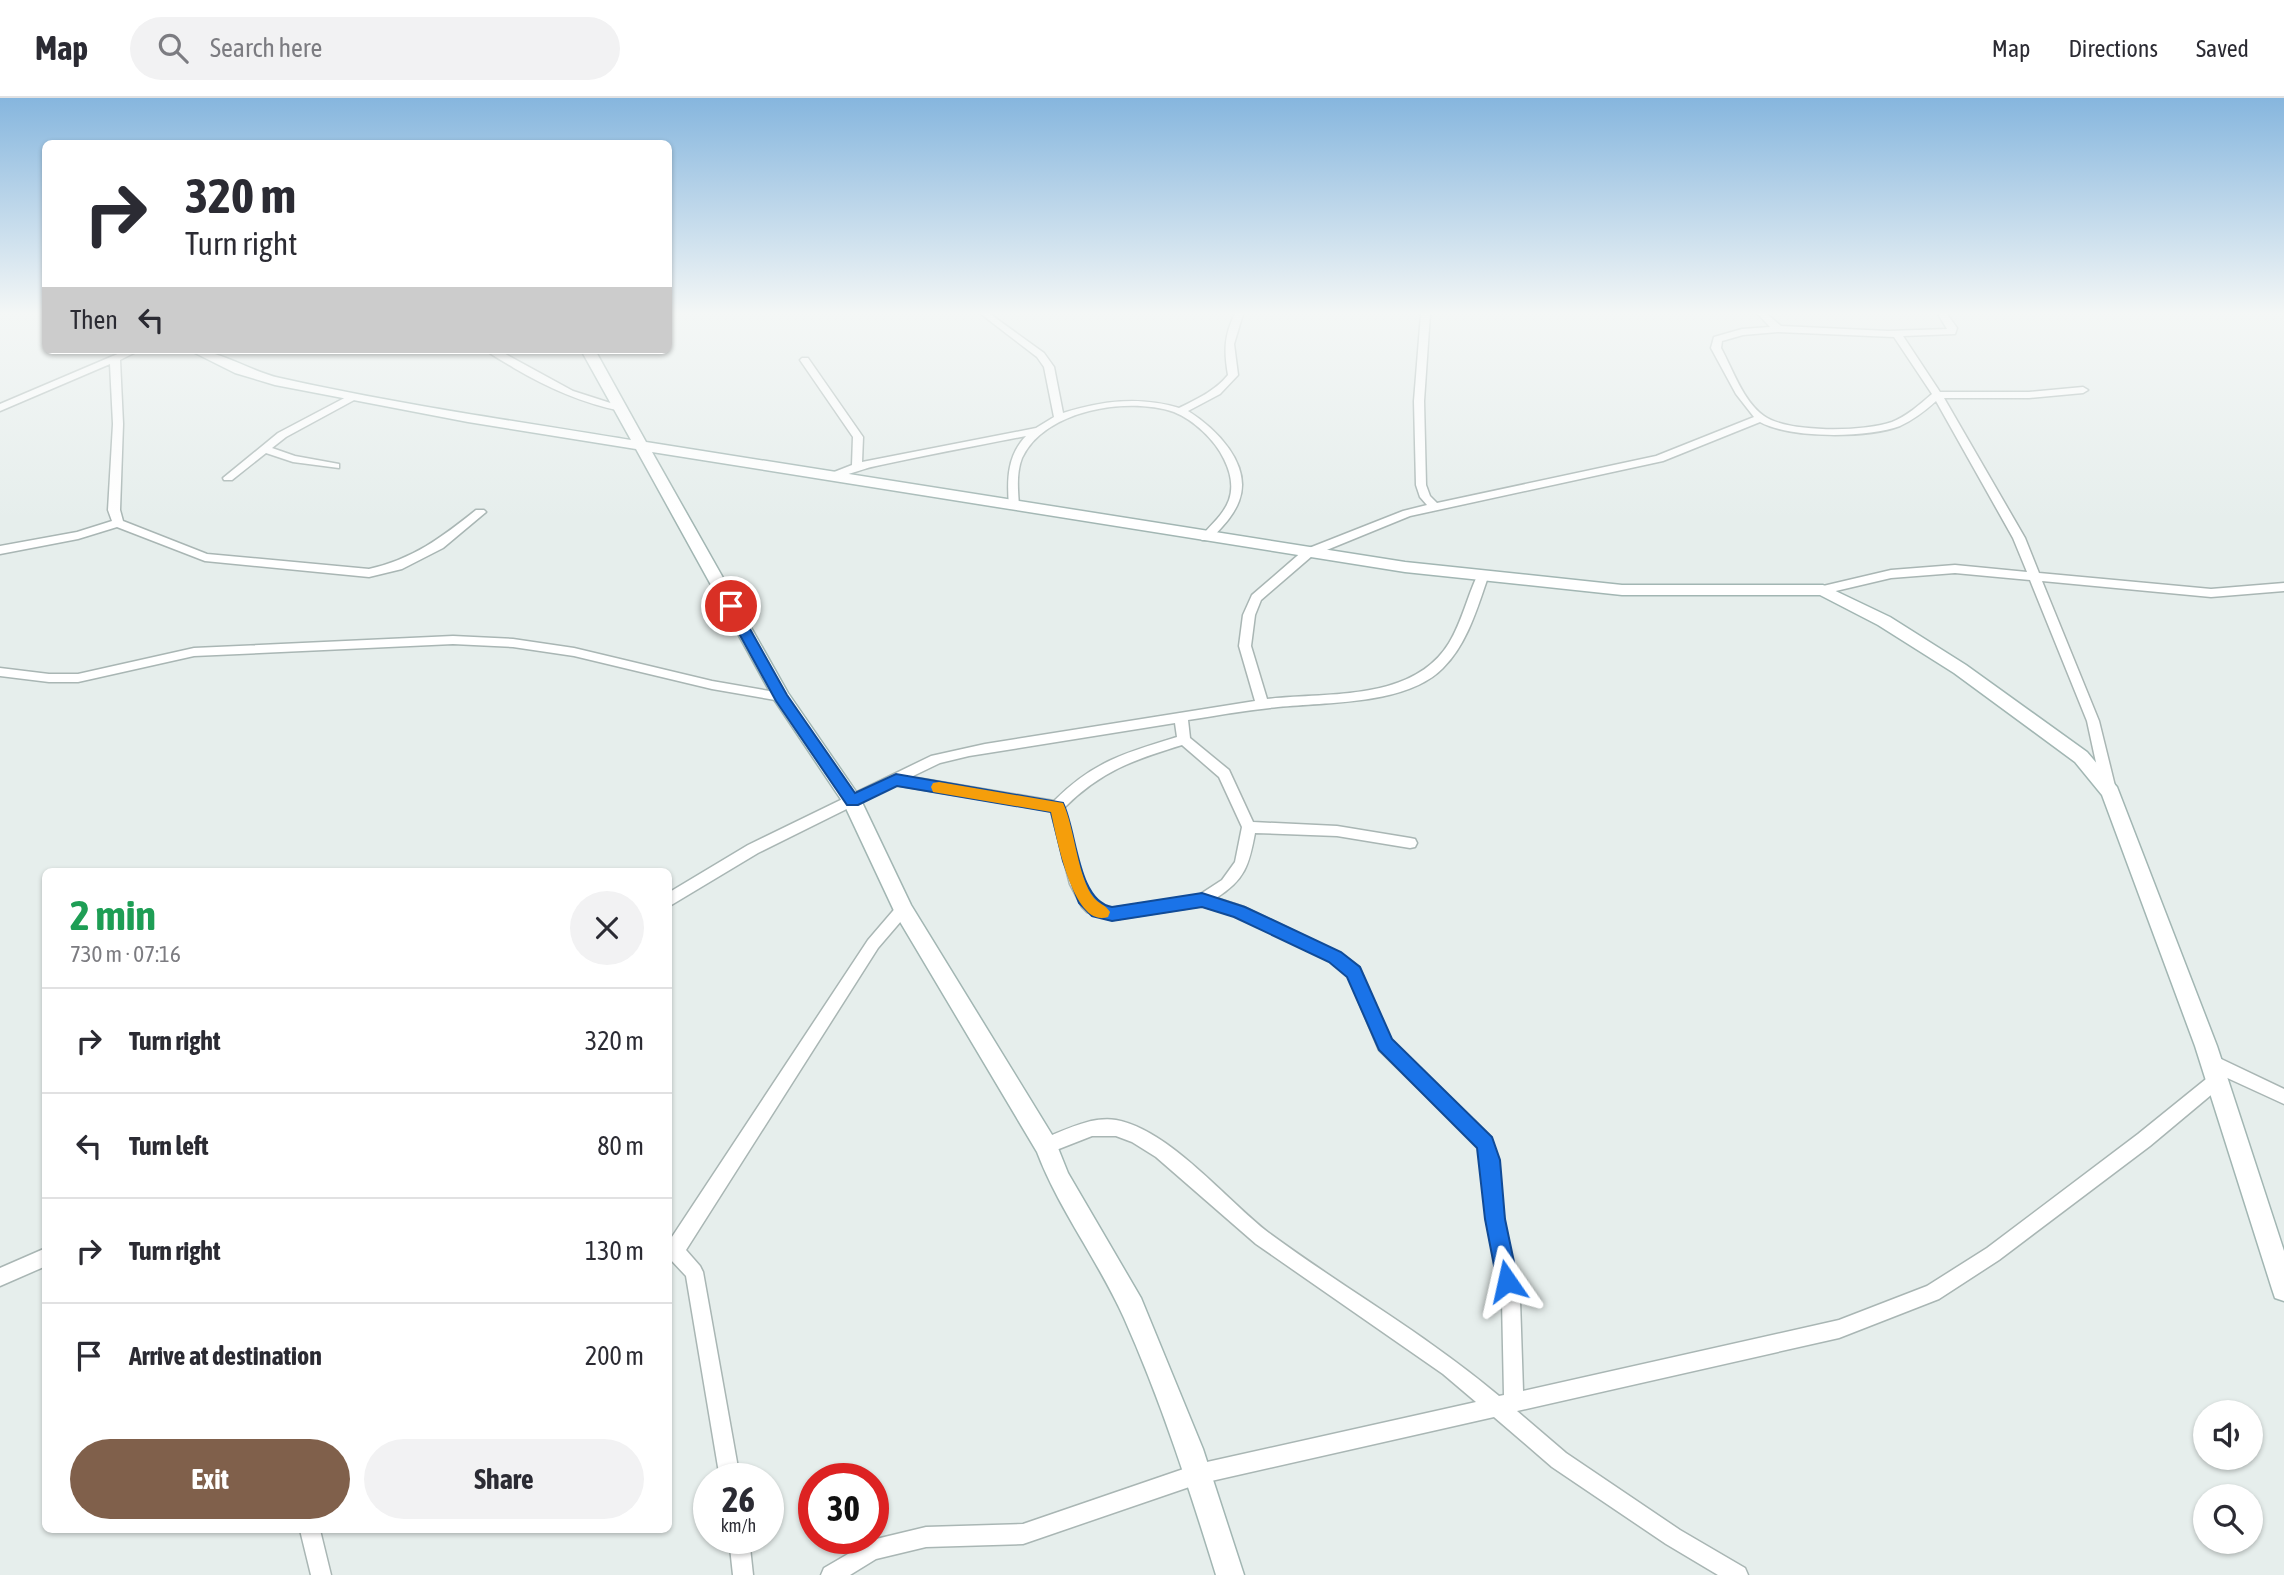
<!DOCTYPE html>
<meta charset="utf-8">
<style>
body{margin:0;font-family:"Asap Condensed",sans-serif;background:#f2f2f3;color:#2b2b33;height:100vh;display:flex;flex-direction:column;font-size:26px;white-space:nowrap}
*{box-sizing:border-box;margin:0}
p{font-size:23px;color:#7c7c81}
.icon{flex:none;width:38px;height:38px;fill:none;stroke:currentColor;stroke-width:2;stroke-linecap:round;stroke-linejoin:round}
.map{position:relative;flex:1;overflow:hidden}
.drawer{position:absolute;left:42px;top:770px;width:630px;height:665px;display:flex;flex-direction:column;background:#fff;border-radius:10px;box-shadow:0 2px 5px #0004}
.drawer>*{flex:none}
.top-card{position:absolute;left:42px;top:42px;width:630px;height:214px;border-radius:10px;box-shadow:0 2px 5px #0004;background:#fff;color:#2b2b33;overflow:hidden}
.buttons{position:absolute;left:2193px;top:1302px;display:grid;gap:14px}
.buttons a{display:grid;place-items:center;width:70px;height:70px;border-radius:50%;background:#fff;box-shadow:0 2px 5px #0004;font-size:35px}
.speed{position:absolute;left:693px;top:1365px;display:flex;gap:14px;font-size:35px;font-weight:700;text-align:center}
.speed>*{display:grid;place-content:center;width:91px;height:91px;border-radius:50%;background:#fff;box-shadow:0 2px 5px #0004;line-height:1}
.speed small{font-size:18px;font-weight:400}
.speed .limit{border:10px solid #d22;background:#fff;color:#111}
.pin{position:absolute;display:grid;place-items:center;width:60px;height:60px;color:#fff;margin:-30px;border:4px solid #fff;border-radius:50%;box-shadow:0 2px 7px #0007}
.me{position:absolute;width:77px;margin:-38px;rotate:349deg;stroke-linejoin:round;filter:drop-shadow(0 0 5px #0008)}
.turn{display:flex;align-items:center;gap:24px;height:147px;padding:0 28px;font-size:32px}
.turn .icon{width:91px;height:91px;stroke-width:2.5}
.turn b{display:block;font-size:49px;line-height:60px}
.then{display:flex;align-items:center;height:66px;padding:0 28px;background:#0003;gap:14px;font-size:26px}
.round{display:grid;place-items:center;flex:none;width:74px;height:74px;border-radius:37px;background:#f2f2f3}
.headline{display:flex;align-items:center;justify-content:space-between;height:119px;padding:0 28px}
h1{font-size:42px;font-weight:700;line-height:52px;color:#1e9e55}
.button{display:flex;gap:14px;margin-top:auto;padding:14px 28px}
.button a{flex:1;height:80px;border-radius:42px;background:#80604b;color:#fff;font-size:28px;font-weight:700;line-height:80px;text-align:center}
.button a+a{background:#f2f2f3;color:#2b2b33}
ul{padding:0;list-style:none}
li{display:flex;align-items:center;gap:21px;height:105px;padding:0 28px;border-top:2px solid #e1e1e2}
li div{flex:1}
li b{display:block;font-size:26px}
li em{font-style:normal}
header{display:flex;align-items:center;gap:42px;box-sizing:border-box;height:98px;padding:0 35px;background:#fff;border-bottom:2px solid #e1e1e2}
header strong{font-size:33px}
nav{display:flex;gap:38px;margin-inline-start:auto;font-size:24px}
.search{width:490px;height:63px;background:#f2f2f3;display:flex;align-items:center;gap:18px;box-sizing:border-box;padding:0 24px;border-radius:38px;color:#7c7c81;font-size:26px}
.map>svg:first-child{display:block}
</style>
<header>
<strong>Map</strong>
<div class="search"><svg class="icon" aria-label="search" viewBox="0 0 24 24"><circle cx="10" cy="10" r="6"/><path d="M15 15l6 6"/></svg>Search here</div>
<nav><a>Map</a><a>Directions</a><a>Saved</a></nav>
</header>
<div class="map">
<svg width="2284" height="1477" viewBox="0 0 2284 1477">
<rect width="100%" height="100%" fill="#e6eeec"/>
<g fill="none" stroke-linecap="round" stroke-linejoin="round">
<g stroke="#a9b6b4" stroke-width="3">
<path id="street" d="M 981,216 L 990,216 L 1044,255 L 1054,269 L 1063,315 C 1102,303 1139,298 1179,310 C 1197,301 1215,293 1228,277 C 1224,254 1224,237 1235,216 L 1243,216 L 1234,246 L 1238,277 L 1220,296 L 1188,313 C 1215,330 1253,366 1239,403 C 1233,419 1221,430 1210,442 L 1202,442 L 1200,440 C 1210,427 1223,418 1229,402 C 1234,388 1230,373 1224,361 C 1215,342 1194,322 1174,314 C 1128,298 1044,312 1022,360 C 1016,375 1018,393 1019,408 L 1014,411 L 1009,408 C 1007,382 1007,358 1026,338 C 976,348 926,357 876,368 C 864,370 838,381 829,380 L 829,376 L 852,367 L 853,339 L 800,262 L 802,260 L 808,260 L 863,339 L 862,364 L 1036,330 L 1054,319 L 1044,269 L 1037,259 Z
M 1421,216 L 1430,216 L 1424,303 L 1426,387 L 1430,398 L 1437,405 L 1656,358 L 1754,319 L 1736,296 L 1711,250 L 1714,239 L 1742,231 L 1770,229 L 1758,216 L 1767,216 L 1781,228 L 1888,233 L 1947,231 L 1938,216 L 1947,216 L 1957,230 L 1955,236 L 1903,238 L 1940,294 L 2029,294 L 2083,289 L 2088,292 L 2083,295 L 2029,300 L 1944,300 L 2025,440 L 2039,475 L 2211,491 L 2284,485 L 2284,493 L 2211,499 L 2042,483 L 2099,623 L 2116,692 L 2109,697 L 2102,692 L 2087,623 L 2030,482 L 1955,475 L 1891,480 L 1823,496 L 1817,492 L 1823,488 L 1891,472 L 1955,467 L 2027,474 L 2013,440 L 1936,303 C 1925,313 1913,322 1900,328 C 1868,340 1791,341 1760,324 L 1663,363 L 1410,418 L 1312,458 L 1261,502 L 1255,517 L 1251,548 L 1267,601 C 1327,594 1413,604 1449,545 C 1462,524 1467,499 1478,476 L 1482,475 L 1488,479 C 1477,511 1467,546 1443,570 C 1407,607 1327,604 1278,609 C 1248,612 1218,617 1188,622 L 1190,640 L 1229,672 L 1253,724 L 1337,728 L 1410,740 L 1415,741 L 1417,745 L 1415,749 L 1410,750 L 1337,738 L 1255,735 C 1249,767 1245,782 1216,800 L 1244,809 L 1340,855 L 1359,869 L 1391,942 L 1491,1039 L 1498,1062 L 1504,1121 L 1520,1202 L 1523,1293 L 1839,1222 L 1927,1188 L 1987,1150 L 2138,1036 L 2211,977 L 2217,975 L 2205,969 L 2203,964 L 2205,959 L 2211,957 L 2217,959 L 2284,991 L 2284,1006 L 2223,978 L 2225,982 L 2223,987 L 2150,1048 L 1999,1162 L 1939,1201 L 1839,1240 L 1517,1313 L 1566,1355 L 1680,1432 L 1745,1470 L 1748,1477 L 1718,1477 L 1666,1446 L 1552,1369 L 1494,1319 L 1198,1386 L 1023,1446 L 926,1449 L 876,1461 L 850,1477 L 821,1477 L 824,1470 L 872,1442 L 926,1429 L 1023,1426 L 1198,1366 L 1476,1304 L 1443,1276 L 1256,1146 L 1156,1059 L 1132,1044 L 1116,1038 L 1092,1038 L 1046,1056 L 1040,1054 L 1038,1048 L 1040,1042 C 1064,1033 1090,1018 1116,1022 C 1170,1032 1226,1102 1269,1135 C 1345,1191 1427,1237 1499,1298 L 1504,1297 L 1502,1202 L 1486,1121 L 1482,1062 L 1478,1049 L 1379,952 L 1348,878 L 1330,863 L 1235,818 L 1202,808 L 1112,822 L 1087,814 L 1082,809 L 1070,786 L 1051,713 L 895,687 L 758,755 L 668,809 L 668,795 L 748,747 L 931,658 L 985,646 L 1255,603 L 1239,548 L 1243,517 L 1252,497 L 1304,452 L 1403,413 L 1427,407 L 1420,399 L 1416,387 L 1414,303 ZM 1778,234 L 1894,239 L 1932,296 C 1919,307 1907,318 1892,324 C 1864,334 1788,335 1764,318 C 1743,303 1733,272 1721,250 L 1722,243 L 1743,237 ZM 1175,625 L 1177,639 C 1125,655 1094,663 1054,703 L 911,679 L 940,665 L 969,658 ZM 1182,647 L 1219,679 L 1242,729 L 1235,764 L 1222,782 L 1199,797 L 1112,810 C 1104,809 1097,808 1092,801 C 1076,781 1070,736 1064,710 C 1101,673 1133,662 1182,647 Z
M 127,252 L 140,252 L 120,262 L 123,326 L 120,412 L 123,423 L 207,456 L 369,471 C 413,461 441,440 476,412 L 484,412 L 486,414 L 443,450 L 402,471 L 369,479 L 205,463 L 117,429 L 78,441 L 0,456 L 0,448 L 77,434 L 112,423 L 108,412 L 113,326 L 110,266 L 0,313 L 0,306 Z
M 207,252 L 220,252 L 208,258 L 202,258 L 202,254 Z
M 486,252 L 498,252 L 573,293 L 626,310 L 621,313 C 582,305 548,290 514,270 C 505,264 494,259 486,252 Z
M 352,296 L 356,297 L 356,301 L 286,339 L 272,350 L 295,358 L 339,366 L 339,370 L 293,364 L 266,355 L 232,382 L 224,382 L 223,380 L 278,335 Z
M 453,538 L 513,541 L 574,550 L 712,583 L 781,595 L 787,599 L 781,603 L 712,591 L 574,558 L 513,549 L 453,546 L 194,558 L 78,584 L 49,584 L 0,578 L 0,570 L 49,576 L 78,576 L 194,550 Z
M 903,805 L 908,807 L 910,811 L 908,815 L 878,850 L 686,1152 L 700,1168 L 703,1174 L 740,1381 L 720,1381 L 686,1178 L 671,1162 L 668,1163 L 668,1145 L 868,842 L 898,807 Z
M 46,1150 L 46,1168 L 0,1188 L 0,1170 Z
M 300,1432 L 320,1432 L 331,1477 L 311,1477 Z
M 729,1440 L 749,1440 L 753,1477 L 733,1477 Z"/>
</g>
<g stroke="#a2b6b3" stroke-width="3">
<path id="secondary" d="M 189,252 C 221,252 249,273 280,280 C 396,306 514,323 631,342 L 581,252 L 595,252 L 646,344 L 1405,464 L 1622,487 L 1823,487 L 1890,519 L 1966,567 L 2087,654 L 2117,689 L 2217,948 L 2284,1153 L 2284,1203 L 2275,1200 L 2272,1191 L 2195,948 L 2102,697 L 2075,664 L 1954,575 L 1878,527 L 1820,497 L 1622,497 L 1405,474 L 652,354 L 788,595 L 859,698 L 911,807 L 1054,1040 L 1068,1075 L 1141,1200 L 1203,1351 L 1244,1477 L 1216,1477 C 1189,1390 1161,1303 1124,1220 C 1098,1162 1059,1112 1037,1054 L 896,817 L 844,706 L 775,603 L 636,351 L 468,324 L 275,287 L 235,275 Z"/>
</g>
<use href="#street" fill="#fff" fill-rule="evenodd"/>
<use href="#secondary" fill="#fff" fill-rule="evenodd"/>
</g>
<linearGradient id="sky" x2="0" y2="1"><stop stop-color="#86b6de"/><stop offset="0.51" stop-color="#f4f7f6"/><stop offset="1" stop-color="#f4f7f6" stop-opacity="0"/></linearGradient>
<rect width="2284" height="422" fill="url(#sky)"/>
<path fill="#1a73e8" stroke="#114b97" stroke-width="2" d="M 731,503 L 737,508 L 787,597 L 855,695 L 896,676 L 1063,705 C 1077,733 1077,803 1112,809 L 1202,795 L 1245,809 L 1341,854 L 1360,869 L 1392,941 L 1492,1039 L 1500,1062 L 1505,1121 L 1518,1183 L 1515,1190 L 1507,1193 L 1500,1190 L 1497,1183 L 1485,1121 L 1477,1050 L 1379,952 L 1347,879 L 1329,864 L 1234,819 L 1202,809 L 1112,823 L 1092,818 L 1079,805 L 1063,763 L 1051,714 L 897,688 L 858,707 L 847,707 L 776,603 L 724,508 Z"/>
<path fill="#f59e0b" d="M 939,684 L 1063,705 C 1075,730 1077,779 1094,800 C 1099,806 1106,807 1110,814 L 1108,819 C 1073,831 1056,737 1051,714 L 933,694 L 931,689 L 933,685 Z"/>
</svg>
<div class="buttons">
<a><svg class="icon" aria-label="sound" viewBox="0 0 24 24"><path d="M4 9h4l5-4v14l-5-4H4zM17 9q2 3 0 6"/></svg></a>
<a><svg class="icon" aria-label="search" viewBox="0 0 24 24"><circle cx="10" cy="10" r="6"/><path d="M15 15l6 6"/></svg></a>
</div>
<div class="speed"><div>26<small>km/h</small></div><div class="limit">30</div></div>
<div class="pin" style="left:731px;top:508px;background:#d93025"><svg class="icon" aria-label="arrive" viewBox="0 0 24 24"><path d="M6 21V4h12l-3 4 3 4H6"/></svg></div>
<svg class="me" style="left:1507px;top:1183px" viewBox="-20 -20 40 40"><path d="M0-17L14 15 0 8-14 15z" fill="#1a73e8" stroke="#fff" stroke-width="4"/></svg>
<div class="top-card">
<div class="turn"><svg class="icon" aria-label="right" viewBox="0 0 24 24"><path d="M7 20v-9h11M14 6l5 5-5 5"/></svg><div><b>320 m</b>Turn right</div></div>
<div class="then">Then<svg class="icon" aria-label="left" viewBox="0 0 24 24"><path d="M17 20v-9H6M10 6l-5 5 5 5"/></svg></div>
</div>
<section class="drawer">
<div class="headline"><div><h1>2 min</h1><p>730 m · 07:16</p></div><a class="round"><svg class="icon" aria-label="close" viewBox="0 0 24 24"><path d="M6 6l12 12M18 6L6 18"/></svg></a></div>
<ul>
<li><svg class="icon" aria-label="right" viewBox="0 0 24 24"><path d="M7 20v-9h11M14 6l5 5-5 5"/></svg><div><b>Turn right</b></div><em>320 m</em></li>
<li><svg class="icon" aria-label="left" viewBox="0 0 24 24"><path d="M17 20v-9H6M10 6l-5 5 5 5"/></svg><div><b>Turn left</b></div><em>80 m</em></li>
<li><svg class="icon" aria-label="right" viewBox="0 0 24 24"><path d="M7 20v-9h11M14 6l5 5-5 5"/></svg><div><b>Turn right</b></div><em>130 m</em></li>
<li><svg class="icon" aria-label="arrive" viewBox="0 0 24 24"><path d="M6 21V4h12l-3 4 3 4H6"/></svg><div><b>Arrive at destination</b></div><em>200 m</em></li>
</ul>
<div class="button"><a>Exit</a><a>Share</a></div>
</section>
</div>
